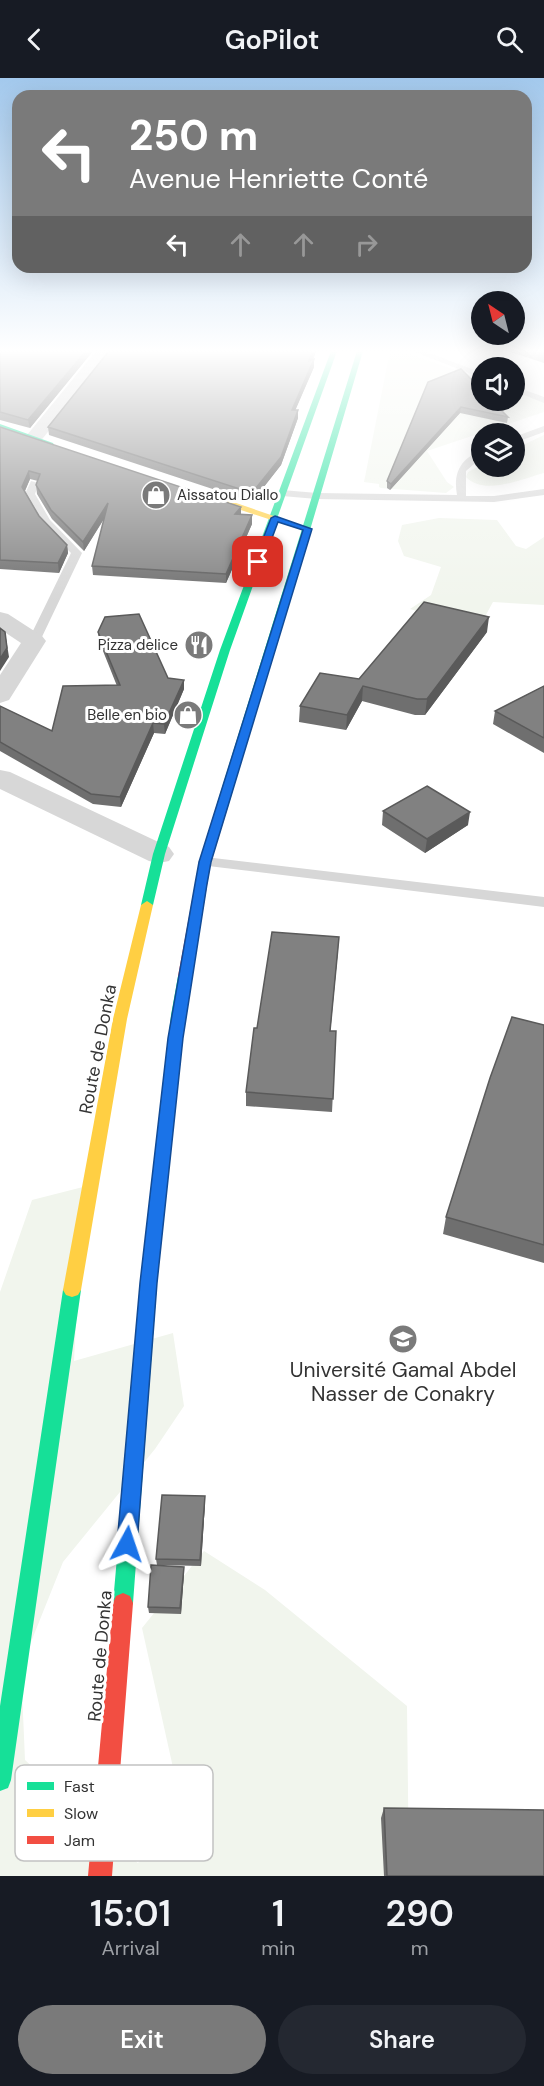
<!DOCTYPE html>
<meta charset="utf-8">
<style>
body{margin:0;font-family:"DM Sans",sans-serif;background:#242831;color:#f1f3f6;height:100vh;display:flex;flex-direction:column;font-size:22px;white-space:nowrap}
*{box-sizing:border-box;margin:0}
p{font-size:20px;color:#9ea1a6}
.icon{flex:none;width:33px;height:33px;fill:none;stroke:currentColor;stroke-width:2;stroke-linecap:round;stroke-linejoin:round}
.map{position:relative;height:1798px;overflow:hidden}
.panel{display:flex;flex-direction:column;background:#171b24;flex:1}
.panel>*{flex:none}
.banner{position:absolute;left:12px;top:12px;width:520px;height:183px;border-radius:18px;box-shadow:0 6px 24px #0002;background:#7a7a7a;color:#fff;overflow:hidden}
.needle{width:39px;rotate:325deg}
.buttons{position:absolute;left:471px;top:213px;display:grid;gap:12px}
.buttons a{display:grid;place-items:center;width:54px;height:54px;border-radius:50%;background:#171b24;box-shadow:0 6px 24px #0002;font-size:30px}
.pin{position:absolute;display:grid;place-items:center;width:51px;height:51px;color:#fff;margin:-26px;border-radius:12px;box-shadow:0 3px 9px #0006}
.me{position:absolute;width:66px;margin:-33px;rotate:5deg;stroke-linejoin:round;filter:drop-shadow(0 0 4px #0008)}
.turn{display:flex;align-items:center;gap:21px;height:126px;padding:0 18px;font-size:27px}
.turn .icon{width:78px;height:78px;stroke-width:2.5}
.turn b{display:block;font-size:42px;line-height:51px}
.lanes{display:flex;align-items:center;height:57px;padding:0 18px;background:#0003;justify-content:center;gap:30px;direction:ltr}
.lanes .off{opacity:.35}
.eta{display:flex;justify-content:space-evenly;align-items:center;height:102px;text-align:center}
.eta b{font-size:36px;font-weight:600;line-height:42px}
.action{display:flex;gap:12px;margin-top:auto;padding:12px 18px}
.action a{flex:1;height:69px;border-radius:36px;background:#7a7a7a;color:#fff;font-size:24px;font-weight:600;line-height:69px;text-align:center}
.action a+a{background:#242831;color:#f1f3f6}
header{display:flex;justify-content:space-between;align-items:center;height:78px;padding:0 18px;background:#171b24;font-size:27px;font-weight:600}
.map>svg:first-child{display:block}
</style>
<header><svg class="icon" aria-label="back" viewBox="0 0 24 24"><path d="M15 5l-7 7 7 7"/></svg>GoPilot<svg class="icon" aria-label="search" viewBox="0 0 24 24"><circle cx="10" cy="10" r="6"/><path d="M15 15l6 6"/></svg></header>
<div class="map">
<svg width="544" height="1798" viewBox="0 0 544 1798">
<rect width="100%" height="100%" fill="#fff"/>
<path fill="#f1f5ed" d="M 390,273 L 401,273 L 481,301 L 482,322 L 514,322 L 515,312 L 544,323 L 544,334 L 427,373 L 447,404 L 454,409 L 446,415 L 381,410 L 379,409 L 379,406 L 364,404 Z
M 544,357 L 544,395 C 522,401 484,418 466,399 L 468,394 L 481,387 L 514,388 L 515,371 Z
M 439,440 L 497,442 L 516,468 L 526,471 L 544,459 L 544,527 L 493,524 L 482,544 L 450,543 L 410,531 L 431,517 L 441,489 L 404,478 L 398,463 L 402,447 Z
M 83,1109 L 74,1283 L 173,1255 L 184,1328 L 155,1371 L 63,1484 L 21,1589 L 25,1682 L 138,1785 L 180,1721 L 142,1550 L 204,1473 L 265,1512 L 407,1628 L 409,1798 L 0,1798 L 0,1214 L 32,1122 Z"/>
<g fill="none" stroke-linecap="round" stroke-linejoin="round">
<path fill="#d7d7d7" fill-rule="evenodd" d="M 412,273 L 424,273 L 482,295 L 482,300 Z
M 514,308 L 544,319 L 544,325 L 514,313 Z
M 544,348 L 544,354 L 514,365 L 514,359 Z
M 482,372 L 482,379 L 466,393 L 466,418 L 494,418 L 544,411 L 544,417 L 494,424 L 317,421 L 282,418 L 277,415 L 282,412 L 317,415 L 457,417 C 453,395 460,381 482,372 Z
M 31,403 L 39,405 L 35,416 L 50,442 L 82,475 L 40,563 L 34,567 L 28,563 L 71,475 L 42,446 L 25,416 Z
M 205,779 L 544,819 L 544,829 L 200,787 L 198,784 L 200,781 Z"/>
<path fill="#d7d7d7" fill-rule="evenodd" d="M 96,273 L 113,273 L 39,365 L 27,365 L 24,361 L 27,357 Z
M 0,534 L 8,536 L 42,558 L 46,563 L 9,622 L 0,625 L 0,597 L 21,565 L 0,551 Z
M 0,692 L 10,694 L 169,769 L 174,776 L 169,783 L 159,785 L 149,783 L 0,711 Z"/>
<path fill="#16e098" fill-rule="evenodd" d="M 331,273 L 337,273 L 230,572 L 165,776 L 153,827 L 147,831 L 143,830 L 141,827 L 153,776 L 220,572 Z
M 357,273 L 363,273 L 228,729 L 222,732 L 218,731 L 216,729 Z
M 0,346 L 53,365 L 54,367 L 47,369 L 0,351 Z
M 185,893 L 192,898 L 185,937 L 157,1205 L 133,1525 L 130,1532 L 123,1535 L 116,1532 L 113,1525 L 141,1205 L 171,937 L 178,898 Z
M 72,1205 L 78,1207 L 81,1212 L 11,1702 L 8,1710 L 0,1713 L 0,1628 L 63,1212 L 66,1207 Z"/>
<path fill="#ffcf43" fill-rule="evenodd" d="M 195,413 L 201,413 L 312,451 L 305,453 L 195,417 Z
M 147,823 L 153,827 L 127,941 L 81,1212 L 78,1217 L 72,1219 L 66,1217 L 63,1212 L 113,941 L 141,827 Z"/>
<path fill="#f24e42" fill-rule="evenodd" d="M 222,726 L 228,729 L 211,784 L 192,898 L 185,903 L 178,898 L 199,784 L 216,729 Z
M 123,1515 L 130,1518 L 133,1525 L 112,1798 L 88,1798 L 113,1525 L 116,1518 Z"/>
</g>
<path fill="#6f6f6f" d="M 0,273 L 93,273 L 30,350 L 0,342 Z
M 109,273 L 316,273 L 313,282 L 314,289 L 295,332 L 298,340 L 281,387 L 252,424 L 49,357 L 48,349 Z
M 508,273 L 544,273 L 544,285 Z
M 428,304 L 508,339 L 507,345 L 460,335 L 390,412 L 387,410 L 387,403 Z
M 0,349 L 241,436 L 252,446 L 226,505 L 93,497 L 92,488 L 104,441 L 84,473 L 52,441 L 37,416 L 36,407 L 38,403 L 30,401 L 25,413 L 39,438 L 67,467 L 68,475 L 59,495 L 0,491 Z
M 98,554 L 184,611 L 165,656 L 154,655 L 121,729 L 93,726 L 0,673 L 0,628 L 52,653 L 117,608 L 99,563 Z
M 487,554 L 425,637 L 415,637 L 362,623 L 346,652 L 299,644 L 300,628 L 359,601 Z
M 544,608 L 544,675 L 493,646 L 495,633 Z
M 383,733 L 468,747 L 425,775 L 382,747 Z
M 338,872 L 330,953 L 336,953 L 332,1034 L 246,1028 L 246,1014 L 257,950 Z
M 544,947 L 544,1185 L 443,1156 L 446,1139 Z
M 205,1425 L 201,1488 L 157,1487 L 156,1481 Z
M 184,1495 L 181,1536 L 149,1535 L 148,1529 Z
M 384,1730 L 544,1798 L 384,1798 L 381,1740 Z"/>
<path fill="#5a5a5a" d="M 86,273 L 93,273 L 30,350 L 28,342 Z
M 313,273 L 316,273 L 309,290 L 309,283 Z
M 314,281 L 314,289 L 292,340 L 292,332 Z
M 461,329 L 460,335 L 390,412 L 391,406 Z
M 298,332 L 298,340 L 281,387 L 252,424 L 252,415 Z
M 29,393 L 30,401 L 23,417 L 22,409 Z
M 108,425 L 108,434 L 84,473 L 83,464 Z
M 241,429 L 241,438 L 235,436 Z
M 252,437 L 252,446 L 226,505 L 226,496 Z
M 67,467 L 68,475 L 59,495 L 58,485 Z
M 489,539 L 487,554 L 425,637 L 427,621 Z
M 5,554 L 9,579 L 0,593 L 0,581 Z
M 184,602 L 184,611 L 165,656 L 164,646 Z
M 363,608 L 362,623 L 346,652 L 347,637 Z
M 153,645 L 154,655 L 121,729 L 120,719 Z
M 470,734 L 468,747 L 425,775 L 427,761 Z
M 339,859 L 338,872 L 329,967 L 330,953 Z
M 205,1418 L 205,1425 L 201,1488 L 200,1482 Z
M 184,1489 L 184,1495 L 181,1536 L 180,1530 Z"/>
<path fill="#818181" stroke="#5a5a5a" stroke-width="1.5" d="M 0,273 L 86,273 L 28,342 L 0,334 Z
M 109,273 L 313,273 L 309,283 L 314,281 L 292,332 L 298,332 L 281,379 L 252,415 L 48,349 Z
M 461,291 L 482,312 L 482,322 L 491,322 L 508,339 L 461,329 L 391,406 L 387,403 L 428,304 Z
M 0,349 L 241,429 L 235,436 L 252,437 L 226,496 L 92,488 L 108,425 L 83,464 L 51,432 L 36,407 L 40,396 L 29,393 L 22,409 L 39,438 L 67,467 L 58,485 L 0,482 Z
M 424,524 L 489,539 L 427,621 L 417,621 L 363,608 L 347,637 L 300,628 L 320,595 L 359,601 Z
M 139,536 L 168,600 L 184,602 L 164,646 L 153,645 L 120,719 L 91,716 L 0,664 L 0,628 L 52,653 L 63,608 L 120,607 L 98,554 L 105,539 Z
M 0,550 L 5,554 L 7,570 L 0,581 Z
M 544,608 L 544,660 L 495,633 Z
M 427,708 L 470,734 L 427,761 L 383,733 Z
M 272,854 L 339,859 L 330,953 L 336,953 L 333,1021 L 246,1014 L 254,950 L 257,950 Z
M 512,939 L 544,947 L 544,1167 L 446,1139 L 490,1000 Z
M 162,1417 L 205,1418 L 200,1482 L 156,1481 Z
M 151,1487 L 184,1489 L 180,1530 L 148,1529 Z
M 384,1730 L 544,1732 L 544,1798 L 387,1798 Z"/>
<linearGradient id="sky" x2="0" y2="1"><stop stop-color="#a3c9ed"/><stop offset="0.52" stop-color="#fff"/><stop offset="1" stop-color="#fff" stop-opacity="0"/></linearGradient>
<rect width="544" height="525" fill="url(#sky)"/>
<path fill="#1a73e8" stroke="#114b97" stroke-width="1.5" d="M 275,438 L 312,451 L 211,784 L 207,806 L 183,960 L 157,1205 L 137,1466 L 134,1473 L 127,1476 L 120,1473 L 117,1466 L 140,1205 L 168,960 L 195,806 L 199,784 L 303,452 L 278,444 L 263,484 L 255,486 L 254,484 L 271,440 Z"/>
<defs>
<g id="shop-disc" transform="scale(1.5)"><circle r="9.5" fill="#7a7a7a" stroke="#fff"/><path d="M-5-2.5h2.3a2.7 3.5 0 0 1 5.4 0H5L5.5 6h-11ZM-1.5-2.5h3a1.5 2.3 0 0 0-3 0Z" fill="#fff"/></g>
<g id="restaurant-disc" transform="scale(1.5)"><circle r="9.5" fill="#7a7a7a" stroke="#fff"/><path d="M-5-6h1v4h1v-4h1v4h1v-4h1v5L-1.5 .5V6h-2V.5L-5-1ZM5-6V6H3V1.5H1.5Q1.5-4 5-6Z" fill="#fff"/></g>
<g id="university-disc" transform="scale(1.5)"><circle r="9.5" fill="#7a7a7a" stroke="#fff"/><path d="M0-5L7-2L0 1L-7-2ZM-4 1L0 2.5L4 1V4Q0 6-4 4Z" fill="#fff"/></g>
</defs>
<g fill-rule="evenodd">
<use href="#shop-disc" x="156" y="417"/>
<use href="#restaurant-disc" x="199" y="567"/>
<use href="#shop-disc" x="188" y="637"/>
<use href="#university-disc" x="403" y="1261"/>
</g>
<g text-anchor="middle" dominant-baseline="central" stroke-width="6" stroke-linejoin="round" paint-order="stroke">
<g font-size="15" fill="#333" stroke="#fff" text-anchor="end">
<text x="177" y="417" text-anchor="start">Aissatou Diallo</text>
<text x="178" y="567">Pizza delice</text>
<text x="167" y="637">Belle en bio</text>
</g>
<g font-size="18" fill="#333" stroke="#fff">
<text transform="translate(98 971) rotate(-79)">Route de Donka</text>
<text transform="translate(100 1578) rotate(-85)">Route de Donka</text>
</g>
<g font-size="21" fill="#333" stroke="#fff">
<text x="403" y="1292">Université Gamal Abdel<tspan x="403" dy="24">Nasser de Conakry</tspan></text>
</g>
</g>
<rect x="15" y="1687" width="198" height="96" rx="9" fill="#fff" stroke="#c2c2c2" stroke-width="1.5"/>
<rect x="27" y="1704" width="27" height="8" fill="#16e098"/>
<rect x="27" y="1731" width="27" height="8" fill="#ffcf43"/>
<rect x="27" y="1758" width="27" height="8" fill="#f24e42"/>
<g font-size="16" fill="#333">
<text x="64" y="1714">Fast</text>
<text x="64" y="1741">Slow</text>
<text x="64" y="1768">Jam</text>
</g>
</svg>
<div class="buttons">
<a><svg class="needle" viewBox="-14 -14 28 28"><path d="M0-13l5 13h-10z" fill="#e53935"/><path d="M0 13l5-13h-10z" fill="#9ea1a6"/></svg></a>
<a><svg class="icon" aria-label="sound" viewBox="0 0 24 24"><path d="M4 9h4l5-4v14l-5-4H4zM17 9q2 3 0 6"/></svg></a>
<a><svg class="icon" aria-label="layers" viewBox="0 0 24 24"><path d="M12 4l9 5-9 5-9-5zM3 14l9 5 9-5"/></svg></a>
</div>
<div class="pin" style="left:258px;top:484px;background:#d93025"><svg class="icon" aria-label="arrive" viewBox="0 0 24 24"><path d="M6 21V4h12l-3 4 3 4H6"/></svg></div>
<svg class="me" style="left:127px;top:1466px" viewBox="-20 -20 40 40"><path d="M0-17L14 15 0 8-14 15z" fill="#1a73e8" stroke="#fff" stroke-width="4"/></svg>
<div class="banner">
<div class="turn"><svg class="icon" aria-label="left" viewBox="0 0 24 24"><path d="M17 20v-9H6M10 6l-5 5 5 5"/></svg><div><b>250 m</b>Avenue Henriette Conté</div></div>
<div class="lanes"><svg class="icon" aria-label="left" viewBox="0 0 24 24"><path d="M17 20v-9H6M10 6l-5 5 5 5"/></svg><svg class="icon off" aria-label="ahead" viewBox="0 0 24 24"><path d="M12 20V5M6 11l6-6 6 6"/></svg><svg class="icon off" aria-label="ahead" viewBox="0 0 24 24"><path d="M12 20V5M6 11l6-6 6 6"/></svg><svg class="icon off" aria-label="right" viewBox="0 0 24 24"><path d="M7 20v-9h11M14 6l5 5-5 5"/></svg></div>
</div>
</div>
<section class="panel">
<div class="eta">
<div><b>15:01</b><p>Arrival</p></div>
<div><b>1</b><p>min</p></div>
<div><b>290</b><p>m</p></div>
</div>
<div class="action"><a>Exit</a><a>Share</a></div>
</section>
